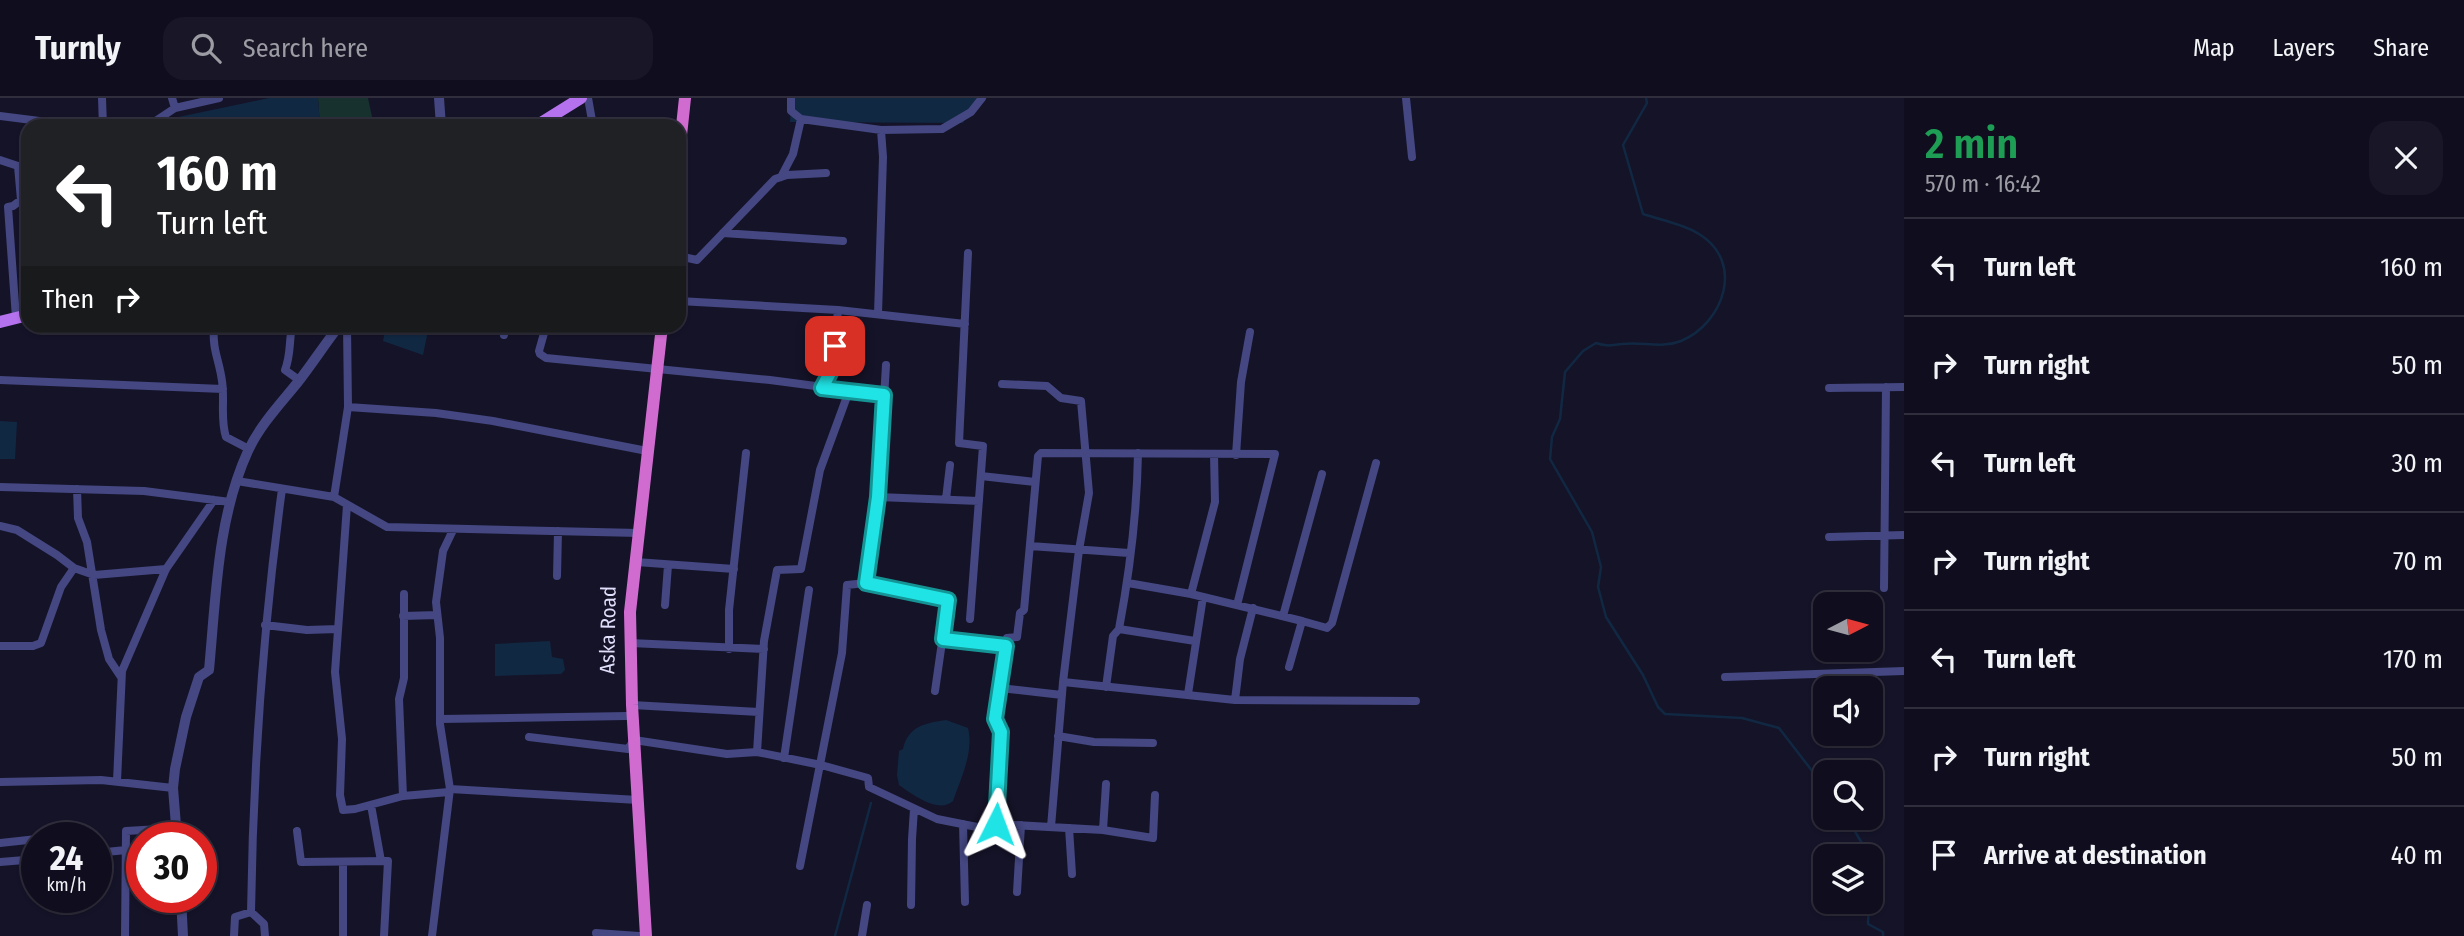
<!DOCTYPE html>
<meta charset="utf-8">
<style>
body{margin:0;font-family:"Fira Sans Condensed",sans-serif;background:#191727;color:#f1f3f6;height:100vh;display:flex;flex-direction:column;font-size:26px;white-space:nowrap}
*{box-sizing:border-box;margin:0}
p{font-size:23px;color:#9c9ca4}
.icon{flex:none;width:38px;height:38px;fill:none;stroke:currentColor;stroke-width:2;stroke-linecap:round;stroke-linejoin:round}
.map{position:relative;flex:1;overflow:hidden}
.drawer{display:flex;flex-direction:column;background:#100e1e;width:560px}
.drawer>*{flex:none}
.hud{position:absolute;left:21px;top:21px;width:665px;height:214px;border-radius:21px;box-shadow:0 2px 5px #0004,0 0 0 2px #302e3c;background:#202124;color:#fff;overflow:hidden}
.needle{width:46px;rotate:84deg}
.tools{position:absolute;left:1813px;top:494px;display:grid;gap:14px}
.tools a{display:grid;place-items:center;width:70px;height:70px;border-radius:14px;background:#100e1e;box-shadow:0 2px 5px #0004,0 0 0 2px #302e3c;font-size:35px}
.speed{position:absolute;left:21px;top:724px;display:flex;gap:14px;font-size:35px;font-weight:700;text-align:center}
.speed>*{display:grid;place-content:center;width:91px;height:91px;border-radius:50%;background:#100e1e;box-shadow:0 2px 5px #0004,0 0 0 2px #302e3c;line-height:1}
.speed small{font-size:18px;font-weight:400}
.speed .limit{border:10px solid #d22;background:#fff;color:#111}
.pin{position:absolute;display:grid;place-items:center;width:60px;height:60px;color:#fff;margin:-30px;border-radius:14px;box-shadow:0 4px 10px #0006}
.me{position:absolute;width:77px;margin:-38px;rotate:3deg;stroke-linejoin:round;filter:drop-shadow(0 0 5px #0008)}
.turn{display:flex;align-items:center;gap:24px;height:147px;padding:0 21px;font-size:32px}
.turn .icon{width:91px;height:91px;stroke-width:2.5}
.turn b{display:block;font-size:49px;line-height:60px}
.then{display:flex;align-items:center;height:66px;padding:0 21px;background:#0003;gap:14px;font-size:26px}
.round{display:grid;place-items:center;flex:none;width:74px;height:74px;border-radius:21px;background:#191727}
.headline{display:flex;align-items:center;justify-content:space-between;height:119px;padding:0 21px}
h1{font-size:42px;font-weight:600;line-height:52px;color:#1e9e55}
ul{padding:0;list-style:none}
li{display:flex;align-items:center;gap:21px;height:98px;padding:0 21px;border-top:2px solid #302e3c}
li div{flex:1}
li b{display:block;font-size:26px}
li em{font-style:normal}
header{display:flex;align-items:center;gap:42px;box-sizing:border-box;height:98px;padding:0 35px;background:#100e1e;border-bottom:2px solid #302e3c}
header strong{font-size:33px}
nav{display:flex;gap:38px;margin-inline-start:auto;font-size:24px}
.search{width:490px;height:63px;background:#191727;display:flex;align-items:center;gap:18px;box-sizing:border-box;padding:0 24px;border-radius:21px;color:#9c9ca4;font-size:26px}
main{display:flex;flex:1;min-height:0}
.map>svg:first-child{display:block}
</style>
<header>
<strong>Turnly</strong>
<div class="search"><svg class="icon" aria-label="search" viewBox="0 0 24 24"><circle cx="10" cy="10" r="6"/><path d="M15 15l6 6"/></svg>Search here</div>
<nav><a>Map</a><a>Layers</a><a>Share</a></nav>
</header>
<main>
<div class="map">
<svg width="1904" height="838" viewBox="0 0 1904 838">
<rect width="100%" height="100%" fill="#151328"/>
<path fill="#17312e" d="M 318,0 L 368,0 L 374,28 L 320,28 Z"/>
<path fill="#112843" d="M 269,0 L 318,0 L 320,28 L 158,28 L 169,21 Z
M 791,0 L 978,0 L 963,25 L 790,24 Z
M 22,41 L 28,42 L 28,114 L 26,112 Z
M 386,228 L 429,228 L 423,257 L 383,243 Z
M 0,323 L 17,324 L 15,361 L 0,361 Z
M 550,543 L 552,559 L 563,561 L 565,572 L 561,576 L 495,578 L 495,546 Z
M 946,622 L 968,630 C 974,654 961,680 953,703 C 939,716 913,697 899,687 L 897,677 L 899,653 L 903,651 C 908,628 926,625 946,622 Z"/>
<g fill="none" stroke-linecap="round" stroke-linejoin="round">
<path stroke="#112843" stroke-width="2.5" d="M 1646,0 L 1647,5 L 1623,47 L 1643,116 C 1661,122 1684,126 1699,136 C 1745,164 1724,225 1681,243 C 1661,251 1642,243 1622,246 C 1611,247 1608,249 1596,245 L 1583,253 L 1565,274 L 1560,321 L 1552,339 L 1550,361 L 1592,434 L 1601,469 L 1598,489 L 1606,519 L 1643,577 L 1658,609 L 1665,616 L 1742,620 L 1779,630 L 1816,678 L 1825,702
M 26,196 L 28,192
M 1832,719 L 1850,725 L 1863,747 L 1864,758
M 1869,803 L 1868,826 L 1883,834 L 1883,838
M 835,838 L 871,705"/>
<path stroke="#444781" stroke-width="8" d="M 102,0 L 103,28
M 172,0 L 175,10
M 588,0 L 593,28
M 791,0 L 791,13 L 801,21 L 881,32 L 942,31 L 971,14 L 982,0
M 1406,0 L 1412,59
M 0,18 L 79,28
M 148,28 L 175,10 L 219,0
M 0,62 L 18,68 L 21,102 L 13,108 L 8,109 L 16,220
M 781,79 L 793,56 L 801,21
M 723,135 L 843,143
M 968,155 L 959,345 L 983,348 L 970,521
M 679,158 L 697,162 L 775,81 L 787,77 L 826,75
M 679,203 L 838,212 L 965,226
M 878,216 L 883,59 L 881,32
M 214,228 C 212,252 219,261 222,283 C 225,302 220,321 226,339 L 249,351
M 292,228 C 289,243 291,257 285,272 L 299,282
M 546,228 L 539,253 L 540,256 L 546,260 L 770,282 L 884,297
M 504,237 L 506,228
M 0,282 L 223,291
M 1002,286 L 1047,288 L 1061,300 L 1081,303 L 1089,395 L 1079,452 L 1063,584 L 1051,729
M 823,290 L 832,271 L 838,212
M 1829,290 L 1904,289
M 348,309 L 436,315 L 493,323 L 642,352
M 1236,357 L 1241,284 L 1250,234
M 981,378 L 1035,384
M 237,383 L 334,399 L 387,429 L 639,435
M 0,389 L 144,393 L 230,404
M 77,391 L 78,420 L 87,444 L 101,532 L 109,561 L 121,579
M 334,399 L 348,309 L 347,228
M 878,399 L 979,403
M 946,401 L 950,367
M 347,407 L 335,574 L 342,641 L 340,697 L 343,712 L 355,711 L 403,698 L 449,694
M 0,428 L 17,432 L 57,457 L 74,470 L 94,477 L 166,471
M 1829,439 L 1904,437
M 1030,448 L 1129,455
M 636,464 L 734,471
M 557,478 L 558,433
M 866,485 L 948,502 L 935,593
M 1128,485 L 1191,496 L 1302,523
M 1884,490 L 1886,289
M 1191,496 L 1215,404 L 1214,356
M 665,507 L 668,467
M 403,518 L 437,517
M 1283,518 L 1322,376
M 265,527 L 307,532 L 338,531
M 1119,531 L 1195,543
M 943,541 L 1006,548
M 630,545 L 764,551
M 0,548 L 33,548 L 41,545 L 61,489 L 74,470
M 729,551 L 729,512 L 746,355
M 1289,569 L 1302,523 L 1327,530 L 1332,525 L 1376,365
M 1725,579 L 1904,573
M 1063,584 L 1235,602 L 1416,603
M 1106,589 L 1113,538 L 1119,531 C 1130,472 1137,414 1138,355
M 1000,590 L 1062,597
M 1188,596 L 1203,499
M 1235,602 L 1240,561 L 1253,510
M 632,607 L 759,614
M 440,621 L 627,618
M 1058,638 L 1094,644 L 1153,645
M 529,639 L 628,651 L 634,642 L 727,656 L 757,654 L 821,667 L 868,680 L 869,689 L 937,721 L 977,729 L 996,726 L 1103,732 L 1153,740 L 1155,697
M 757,654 L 764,543 L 777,472 L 801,471 L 820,372 L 849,293
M 784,660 L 809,492
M 117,683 L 122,573 L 166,471 L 214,402
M 0,684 L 101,682 L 173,690
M 450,691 L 638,702
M 403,698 L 399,601 L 404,580 L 404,496
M 371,707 L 381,763
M 963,726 L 965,804
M 996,726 L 1001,634 L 995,621 L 1007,540 L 1017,539 L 1020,515 L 1024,512 L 1038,358 L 1041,355 L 1275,356 L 1237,507
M 1069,730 L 1072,776
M 1103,732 L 1106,686
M 297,733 L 301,764 L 388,763 L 384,838
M 0,745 L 37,741
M 96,755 L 126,752
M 0,764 L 37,761
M 343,765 L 343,838
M 800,768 L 842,555 L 847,487 L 866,485 L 878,399 L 886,267
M 1017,794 L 1021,727
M 911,807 L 912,741 L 914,711
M 251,814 C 253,672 263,531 282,391
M 596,835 L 639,838
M 125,838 L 126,733 L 177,730
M 234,838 L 235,819 L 251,814 L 264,826 L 265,838
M 432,838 L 450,691 L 440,626 L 440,540 L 436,504 L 443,453 L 453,432
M 862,838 L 867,807"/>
<path stroke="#444781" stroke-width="10" d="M 439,0 L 441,28
M 177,740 L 173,690 L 175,671 L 186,619 L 199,579 L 209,572 C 216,499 217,421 248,353 C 260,327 281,305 298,284 C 312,266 325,246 339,228
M 181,800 L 183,838"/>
<path stroke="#b472ee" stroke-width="12" d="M 536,28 L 581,0
M 0,224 L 28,217"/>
<path stroke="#d06cd0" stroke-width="12" d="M 679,56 L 685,0
M 646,838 L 632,607 L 630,514 L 662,228"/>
</g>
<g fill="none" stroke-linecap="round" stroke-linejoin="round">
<g stroke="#159495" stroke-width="18">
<path id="route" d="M 835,248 L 832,271 L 822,290 L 884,297 L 878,399 L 866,485 L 948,502 L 943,541 L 1006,548 L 995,621 L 1001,634 L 996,726"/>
</g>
<use href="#route" stroke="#20e3e5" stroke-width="12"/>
</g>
<g text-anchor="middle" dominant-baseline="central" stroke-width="7" stroke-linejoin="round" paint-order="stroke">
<g font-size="21" fill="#dfdefb" stroke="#151328">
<text transform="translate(608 532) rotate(-89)">Aska Road</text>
</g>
</g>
</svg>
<div class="tools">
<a><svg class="needle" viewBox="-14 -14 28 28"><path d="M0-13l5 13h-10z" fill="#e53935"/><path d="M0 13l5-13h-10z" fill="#9c9ca4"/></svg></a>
<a><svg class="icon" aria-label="sound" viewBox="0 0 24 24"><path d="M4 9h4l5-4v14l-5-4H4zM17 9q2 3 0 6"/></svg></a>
<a><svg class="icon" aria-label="search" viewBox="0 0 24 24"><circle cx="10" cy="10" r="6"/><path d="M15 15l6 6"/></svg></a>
<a><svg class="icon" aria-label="layers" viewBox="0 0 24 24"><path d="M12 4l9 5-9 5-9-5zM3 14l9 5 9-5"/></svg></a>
</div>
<div class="speed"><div>24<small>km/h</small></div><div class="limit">30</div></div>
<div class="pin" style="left:835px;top:248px;background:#d93025"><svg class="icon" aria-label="arrive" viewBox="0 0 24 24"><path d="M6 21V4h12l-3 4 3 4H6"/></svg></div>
<svg class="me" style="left:996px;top:726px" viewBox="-20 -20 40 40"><path d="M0-17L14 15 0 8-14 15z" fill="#20e3e5" stroke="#fff" stroke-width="4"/></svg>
<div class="hud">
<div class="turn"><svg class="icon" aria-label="left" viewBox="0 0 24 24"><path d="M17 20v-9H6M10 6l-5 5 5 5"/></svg><div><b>160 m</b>Turn left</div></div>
<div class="then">Then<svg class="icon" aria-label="right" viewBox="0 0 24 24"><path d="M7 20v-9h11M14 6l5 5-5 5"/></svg></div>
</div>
</div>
<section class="drawer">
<div class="headline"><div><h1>2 min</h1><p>570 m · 16:42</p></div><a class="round"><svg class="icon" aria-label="close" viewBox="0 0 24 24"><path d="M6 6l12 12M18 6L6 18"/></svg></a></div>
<ul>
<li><svg class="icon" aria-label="left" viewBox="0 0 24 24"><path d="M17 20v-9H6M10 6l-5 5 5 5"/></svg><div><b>Turn left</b></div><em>160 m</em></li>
<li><svg class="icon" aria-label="right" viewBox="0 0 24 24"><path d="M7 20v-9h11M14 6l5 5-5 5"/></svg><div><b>Turn right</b></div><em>50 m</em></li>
<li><svg class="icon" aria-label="left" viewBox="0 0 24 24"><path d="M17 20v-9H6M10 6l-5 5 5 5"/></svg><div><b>Turn left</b></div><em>30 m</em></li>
<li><svg class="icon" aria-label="right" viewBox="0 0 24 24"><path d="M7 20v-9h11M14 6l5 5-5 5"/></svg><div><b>Turn right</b></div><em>70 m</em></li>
<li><svg class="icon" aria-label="left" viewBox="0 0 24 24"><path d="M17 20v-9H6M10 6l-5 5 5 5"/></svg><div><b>Turn left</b></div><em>170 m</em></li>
<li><svg class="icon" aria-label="right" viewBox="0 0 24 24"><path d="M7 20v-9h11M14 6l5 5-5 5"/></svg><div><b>Turn right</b></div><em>50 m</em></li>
<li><svg class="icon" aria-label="arrive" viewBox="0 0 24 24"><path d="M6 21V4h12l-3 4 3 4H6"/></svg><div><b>Arrive at destination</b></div><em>40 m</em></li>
</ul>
</section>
</main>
